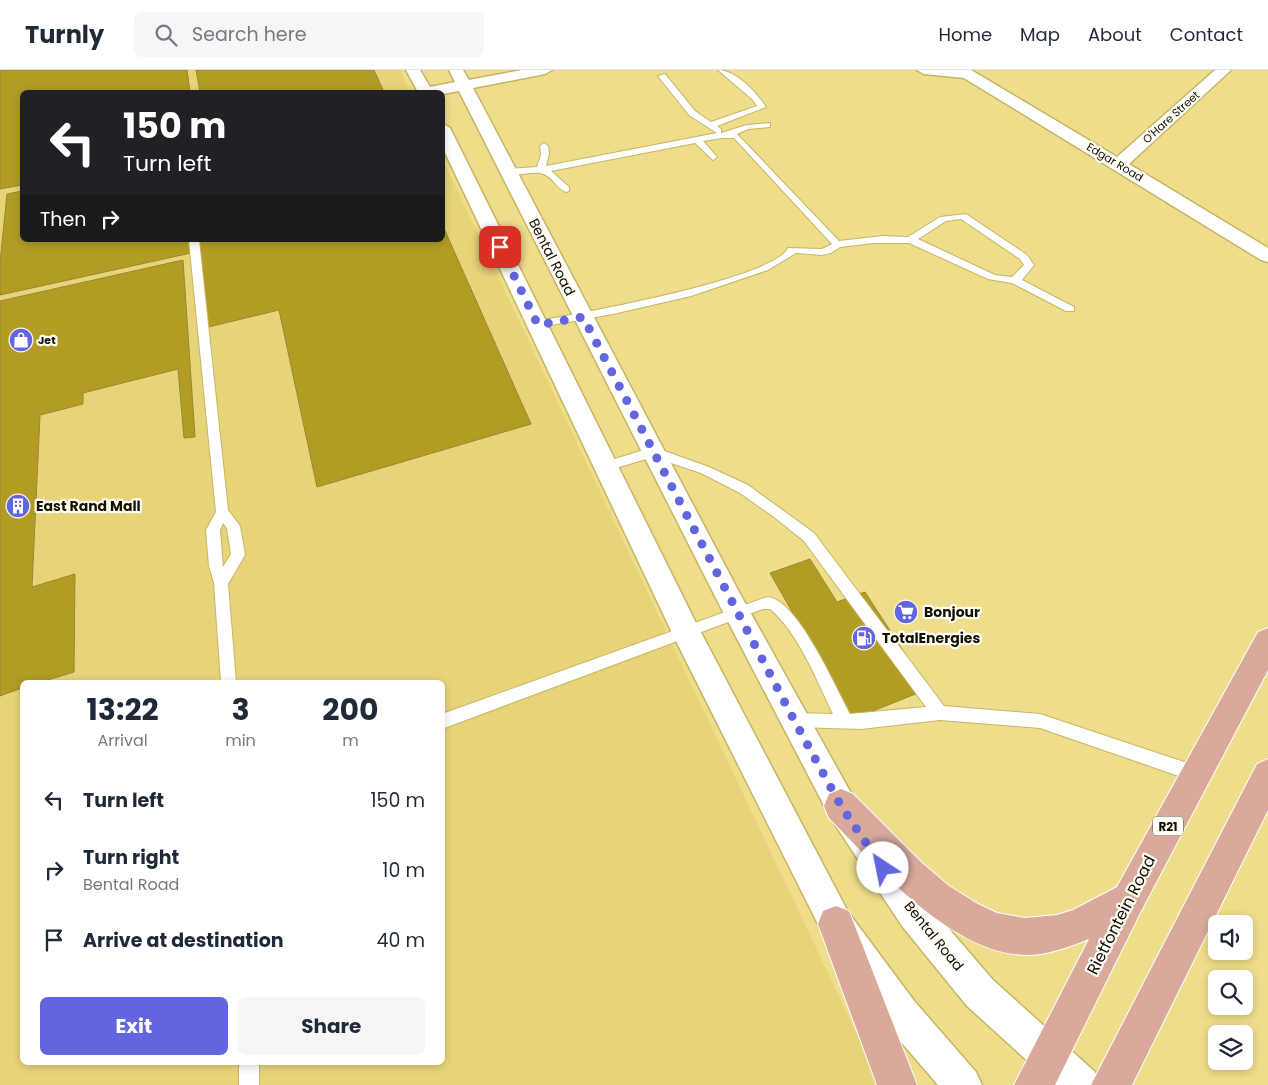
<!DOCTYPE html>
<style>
body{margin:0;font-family:Poppins,sans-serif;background:#f6f6f7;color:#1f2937;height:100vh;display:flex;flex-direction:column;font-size:19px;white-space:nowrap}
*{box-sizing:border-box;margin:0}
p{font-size:16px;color:#747a83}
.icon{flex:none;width:28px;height:28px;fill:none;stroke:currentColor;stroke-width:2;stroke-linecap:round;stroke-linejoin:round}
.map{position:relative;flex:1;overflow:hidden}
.details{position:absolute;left:20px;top:610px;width:425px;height:385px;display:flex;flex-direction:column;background:#fff;border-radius:8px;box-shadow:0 2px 8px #0003}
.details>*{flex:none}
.banner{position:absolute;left:20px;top:20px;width:425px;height:152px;border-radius:8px;box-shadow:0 2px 8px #0003;background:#202124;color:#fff;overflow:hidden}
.tools{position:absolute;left:1208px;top:845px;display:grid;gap:10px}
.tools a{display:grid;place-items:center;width:45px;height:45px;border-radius:8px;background:#fff;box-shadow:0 2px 8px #0003;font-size:25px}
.pin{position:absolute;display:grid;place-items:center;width:42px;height:42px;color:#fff;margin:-21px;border-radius:10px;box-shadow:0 2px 8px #0006}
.me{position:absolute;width:55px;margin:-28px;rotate:326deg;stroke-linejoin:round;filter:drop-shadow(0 0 4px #0008)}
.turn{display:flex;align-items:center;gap:18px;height:105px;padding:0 20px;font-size:22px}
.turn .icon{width:65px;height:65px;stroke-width:2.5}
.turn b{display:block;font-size:35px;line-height:42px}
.then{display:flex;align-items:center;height:48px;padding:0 20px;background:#0003;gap:10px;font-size:19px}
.eta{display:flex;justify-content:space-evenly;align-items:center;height:85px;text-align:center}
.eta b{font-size:30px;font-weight:700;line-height:35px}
.action{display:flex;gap:10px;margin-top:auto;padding:10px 20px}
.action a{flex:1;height:58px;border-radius:8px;background:#6265dd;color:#fff;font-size:20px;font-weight:700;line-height:58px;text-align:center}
.action a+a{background:#f6f6f7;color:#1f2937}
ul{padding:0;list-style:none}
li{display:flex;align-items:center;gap:15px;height:70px;padding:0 20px}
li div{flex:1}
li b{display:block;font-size:19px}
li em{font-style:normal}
header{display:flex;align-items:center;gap:30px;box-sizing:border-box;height:70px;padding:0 25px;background:#fff;border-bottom:1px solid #e0e1e3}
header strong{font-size:24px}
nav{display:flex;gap:28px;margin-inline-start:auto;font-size:18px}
.search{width:350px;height:45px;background:#f6f6f7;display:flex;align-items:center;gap:12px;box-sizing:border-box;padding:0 18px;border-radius:8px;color:#747a83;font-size:19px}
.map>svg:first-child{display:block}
</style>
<header>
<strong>Turnly</strong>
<div class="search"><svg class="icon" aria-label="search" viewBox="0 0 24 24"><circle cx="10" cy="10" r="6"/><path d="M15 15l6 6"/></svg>Search here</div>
<nav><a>Home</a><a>Map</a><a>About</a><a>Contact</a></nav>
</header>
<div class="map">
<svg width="1268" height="1015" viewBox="0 0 1268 1015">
<rect width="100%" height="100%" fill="#eedd8a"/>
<path fill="#e7d479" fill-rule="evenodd" d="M 0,0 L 400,0 L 410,22 L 22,22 L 22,170 L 442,170 L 443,90 L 881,1015 L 0,1015 ZM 22,612 L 442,612 L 442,992 L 22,992 Z"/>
<path fill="#b39c24" stroke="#988734" d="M 0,0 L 187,0 L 190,22 L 22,22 L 22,115 L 0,119 Z
M 196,0 L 374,0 L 384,22 L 200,22 Z
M 22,121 L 22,170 L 442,170 L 442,154 L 531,354 L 317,417 L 279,240 L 200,259 L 191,183 L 0,225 L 0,192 L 7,124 Z
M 183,190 L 195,367 L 184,368 L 178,299 L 83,323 L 83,334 L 40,345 L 32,517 L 75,504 L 74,602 L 41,612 L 22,612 L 22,618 L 0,626 L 0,231 Z
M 810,489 L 837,532 L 865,522 L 928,619 L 853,649 L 770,503 Z"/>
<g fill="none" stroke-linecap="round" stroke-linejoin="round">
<g stroke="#c6b564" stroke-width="2">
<path id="lane" d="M 718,0 C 736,0 757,23 766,37 L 717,56 L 721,59 L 721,63 L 747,55 L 770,53 L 770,57 L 748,59 L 737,64 L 839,171 L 883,166 L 908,167 L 940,147 L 966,144 L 1027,185 L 1034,195 L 1022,210 L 1074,237 L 1074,241 L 1066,241 L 1012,213 L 988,209 L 909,173 L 874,173 L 840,177 L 831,183 L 822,185 L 796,183 L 768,200 L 691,226 L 613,244 L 534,258 L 533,255 L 538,251 C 577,244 774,209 788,178 L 822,179 L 832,174 L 734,68 L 722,68 L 703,71 L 717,87 L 713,90 L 695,73 L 551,101 L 569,117 L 569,121 L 566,122 C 556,118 552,105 540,103 C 529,101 512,108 504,102 L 508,99 L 537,97 L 541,84 L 540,76 L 544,73 L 548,76 L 549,84 L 546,96 L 717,63 L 689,45 L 658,6 L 665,4 L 695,41 L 711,52 L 757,36 L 753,30 ZM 961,149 L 1020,189 L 1024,195 L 1012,207 L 995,205 L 918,169 L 946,151 Z
M 189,170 L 199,170 L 228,440 L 240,456 L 245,485 L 228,514 L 236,612 L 221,612 L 214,513 L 209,496 L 206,460 L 216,442 ZM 223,453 L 227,458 L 231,484 L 223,497 L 220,460 Z
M 653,377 L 709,397 L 748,415 L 814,463 L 944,636 L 1040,644 L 1202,698 L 1204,704 L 1202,710 L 1196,712 L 1040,658 L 940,650 L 861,659 L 794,657 L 789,655 L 786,650 L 789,645 L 794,643 L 833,644 C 817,611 798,562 770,539 L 763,539 L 442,659 L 442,644 L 767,527 C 797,528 836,619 850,644 L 926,637 L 804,471 L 774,447 L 740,423 L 701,403 L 653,387 L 606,401 L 600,396 L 602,393 Z
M 239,992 L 259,992 L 259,1015 L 239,1015 Z"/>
</g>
<g stroke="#c6b564" stroke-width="3">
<path id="street" d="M 406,0 L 420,0 L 430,17 L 455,12 L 449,0 L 463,0 L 469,10 L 522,0 L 552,0 L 545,4 L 473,18 L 739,522 L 852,725 L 926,832 L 993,910 L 1095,1002 L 1101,1015 L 1054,1015 L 967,936 L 902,856 L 830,747 L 721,538 L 459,21 L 442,24 L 418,22 Z
M 917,0 L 971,0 L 1117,87 L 1215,0 L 1231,0 L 1129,94 L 1268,178 L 1268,192 L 1261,190 L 964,8 L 924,4 Z
M 442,53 L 450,58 L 695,551 L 848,842 L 915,932 L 976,1002 L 982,1015 L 938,1015 L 889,958 L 824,866 L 675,569 L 442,76 Z"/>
</g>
<g stroke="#fff" stroke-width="2">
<path id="primary" d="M 1268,558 L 1268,600 L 1141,841 L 1055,1015 L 1014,1015 L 1089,869 C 1069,877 1048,885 1026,885 C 952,884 877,797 829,748 L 824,736 L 829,724 L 841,719 L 853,724 L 922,793 L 949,816 L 978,834 L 997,843 L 1025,848 L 1057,845 L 1073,840 L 1117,817 L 1258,562 Z
M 1268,689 L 1268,740 L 1132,1015 L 1091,1015 L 1257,694 Z
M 836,836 L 849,841 L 917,1015 L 877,1015 L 818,854 L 823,841 Z"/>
</g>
<use href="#lane" fill="#fff" fill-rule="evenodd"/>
<use href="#street" fill="#fff" fill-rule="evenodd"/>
<use href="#primary" fill="#d9aa9c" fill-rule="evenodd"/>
</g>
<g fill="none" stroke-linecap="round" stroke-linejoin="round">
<path stroke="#6265dd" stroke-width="9" stroke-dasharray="0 16.2" d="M 500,177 L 538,255 L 583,247 L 794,650 L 841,736 L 883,798"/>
</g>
<defs>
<g id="shop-disc" transform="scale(1.25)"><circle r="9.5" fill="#6265dd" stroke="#fefdf5"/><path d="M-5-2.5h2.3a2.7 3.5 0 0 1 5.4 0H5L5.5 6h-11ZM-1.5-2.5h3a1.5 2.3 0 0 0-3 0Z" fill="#fff"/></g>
<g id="building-disc" transform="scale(1.25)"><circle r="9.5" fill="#6265dd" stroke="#fefdf5"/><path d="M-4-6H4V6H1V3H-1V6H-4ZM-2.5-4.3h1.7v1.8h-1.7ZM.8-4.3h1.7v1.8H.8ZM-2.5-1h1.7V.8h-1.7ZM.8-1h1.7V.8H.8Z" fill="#fff"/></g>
<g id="supermarket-disc" transform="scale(1.25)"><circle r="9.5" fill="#6265dd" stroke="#fefdf5"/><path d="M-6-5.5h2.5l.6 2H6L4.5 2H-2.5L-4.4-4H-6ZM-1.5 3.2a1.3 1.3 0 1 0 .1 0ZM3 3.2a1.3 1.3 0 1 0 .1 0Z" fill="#fff"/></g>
<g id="fuel-disc" transform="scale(1.25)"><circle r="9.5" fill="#6265dd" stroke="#fefdf5"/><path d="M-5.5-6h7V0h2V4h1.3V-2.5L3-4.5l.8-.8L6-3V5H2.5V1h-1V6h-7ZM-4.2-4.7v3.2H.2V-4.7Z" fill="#fff"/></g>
</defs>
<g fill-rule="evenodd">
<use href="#shop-disc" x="21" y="270"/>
<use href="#building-disc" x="18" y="436"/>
<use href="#supermarket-disc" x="906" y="542"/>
<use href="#fuel-disc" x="864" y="568"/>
</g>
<g text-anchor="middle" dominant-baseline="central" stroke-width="4.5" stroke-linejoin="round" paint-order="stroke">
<g font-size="11" fill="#150f00" stroke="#fefdf5">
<text transform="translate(1171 47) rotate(-42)">O'Hare Street</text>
<text transform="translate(1115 92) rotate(31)">Edgar Road</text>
</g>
<g font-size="11" font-weight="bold" fill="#150f00" stroke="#fefdf5" text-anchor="start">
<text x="38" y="270">Jet</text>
</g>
<rect fill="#fefdf5" stroke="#5b564a" stroke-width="1" x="1153" y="746.5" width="30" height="19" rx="4"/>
<g font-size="12" font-weight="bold" fill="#150f00">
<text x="1168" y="756">R21</text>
</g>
<g font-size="14" fill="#150f00" stroke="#fefdf5">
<text transform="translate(552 187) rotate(63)">Bental Road</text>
<text transform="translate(934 866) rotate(51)">Bental Road</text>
</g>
<g font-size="14" font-weight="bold" fill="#150f00" stroke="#fefdf5" text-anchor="start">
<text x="36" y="436">East Rand Mall</text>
<text x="924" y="542">Bonjour</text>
<text x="882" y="568">TotalEnergies</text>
</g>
<g font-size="16" fill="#150f00" stroke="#fefdf5">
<text transform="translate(1121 845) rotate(-63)">Rietfontein Road</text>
</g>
</g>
</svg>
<div class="tools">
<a><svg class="icon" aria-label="sound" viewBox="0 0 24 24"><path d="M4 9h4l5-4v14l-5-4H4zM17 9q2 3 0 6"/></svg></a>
<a><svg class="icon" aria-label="search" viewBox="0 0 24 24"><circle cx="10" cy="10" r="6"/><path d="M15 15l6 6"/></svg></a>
<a><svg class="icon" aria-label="layers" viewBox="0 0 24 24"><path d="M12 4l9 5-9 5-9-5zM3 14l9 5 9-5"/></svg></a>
</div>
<div class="pin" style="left:500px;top:177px;background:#d93025"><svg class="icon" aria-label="arrive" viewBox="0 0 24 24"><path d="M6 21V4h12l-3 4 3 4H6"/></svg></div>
<svg class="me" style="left:883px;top:798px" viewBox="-20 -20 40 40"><circle r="19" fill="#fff"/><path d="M0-13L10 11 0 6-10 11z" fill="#6265dd"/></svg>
<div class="banner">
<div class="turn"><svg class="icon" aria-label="left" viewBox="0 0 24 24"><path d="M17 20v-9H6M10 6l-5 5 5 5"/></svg><div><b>150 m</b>Turn left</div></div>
<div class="then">Then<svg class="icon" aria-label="right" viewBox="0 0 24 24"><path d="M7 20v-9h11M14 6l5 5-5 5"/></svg></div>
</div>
<section class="details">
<div class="eta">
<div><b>13:22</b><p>Arrival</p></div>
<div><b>3</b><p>min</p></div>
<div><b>200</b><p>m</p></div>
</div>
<ul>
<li><svg class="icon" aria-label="left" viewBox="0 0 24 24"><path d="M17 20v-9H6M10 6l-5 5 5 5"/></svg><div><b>Turn left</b></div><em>150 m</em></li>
<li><svg class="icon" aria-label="right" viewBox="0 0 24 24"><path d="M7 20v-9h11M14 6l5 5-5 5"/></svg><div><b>Turn right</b><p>Bental Road</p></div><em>10 m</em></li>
<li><svg class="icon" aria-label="arrive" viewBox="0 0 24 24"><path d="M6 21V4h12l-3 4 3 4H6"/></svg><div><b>Arrive at destination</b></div><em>40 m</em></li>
</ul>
<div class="action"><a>Exit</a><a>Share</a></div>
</section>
</div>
